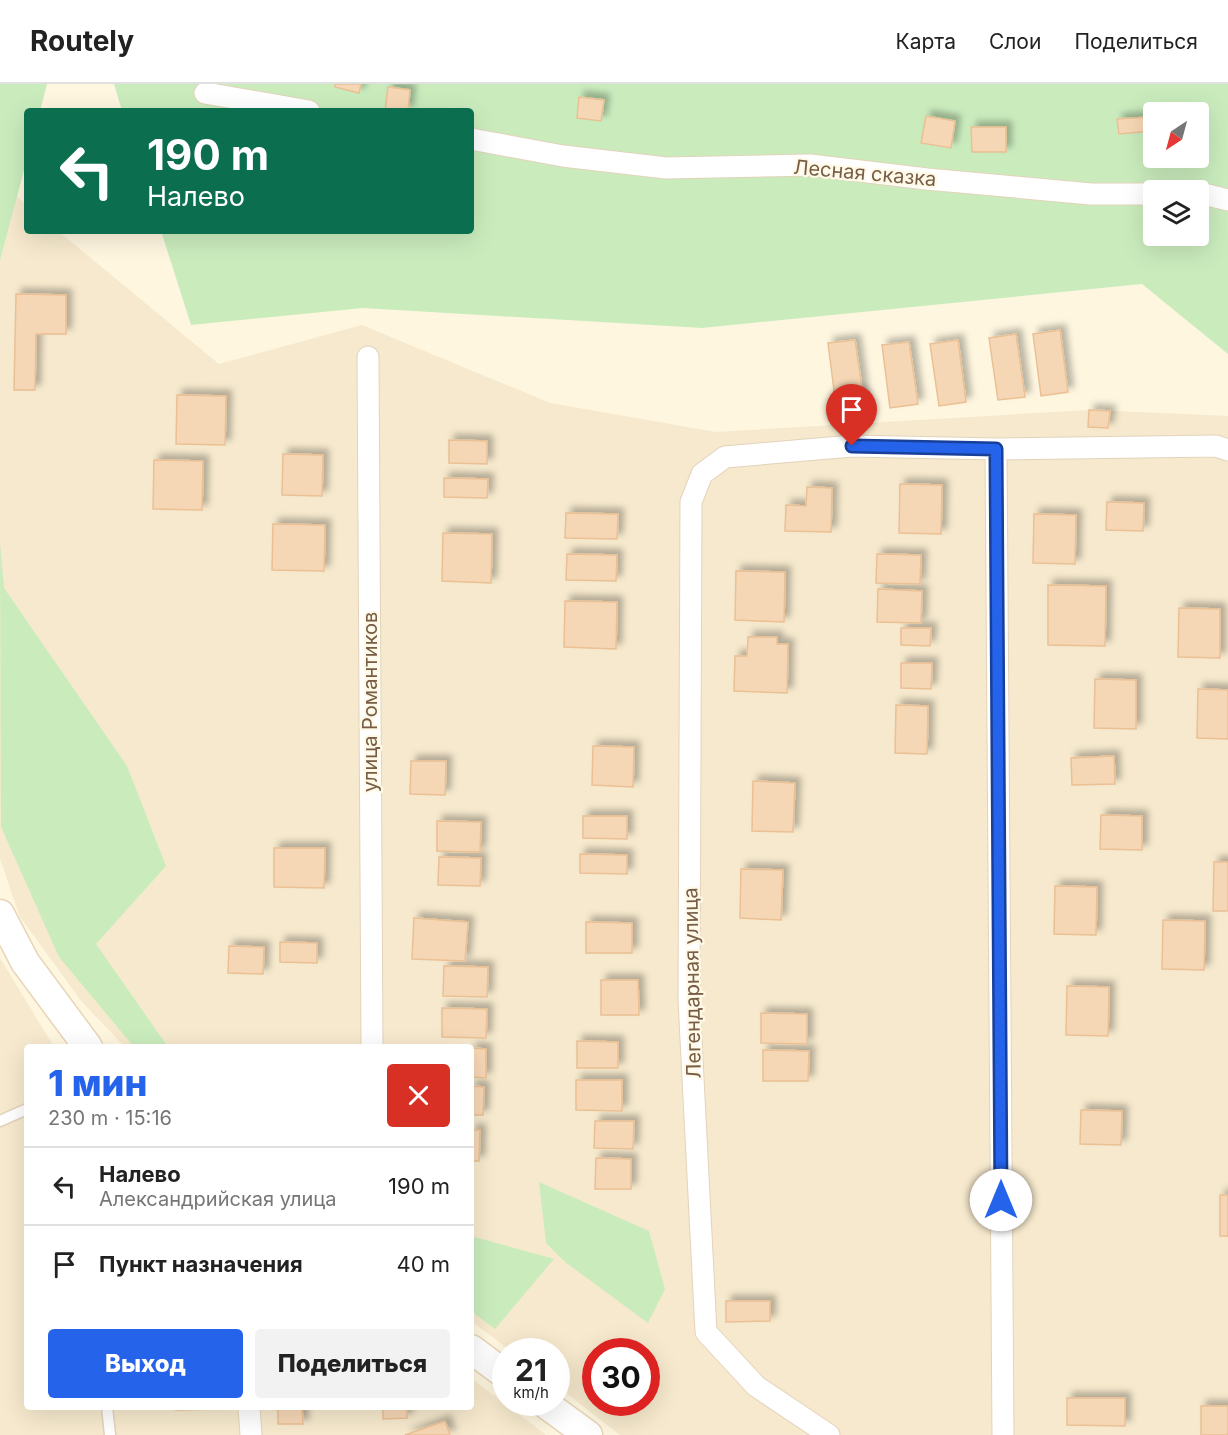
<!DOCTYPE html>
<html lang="ru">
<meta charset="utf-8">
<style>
body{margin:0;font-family:Inter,sans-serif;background:#f2f2f2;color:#222;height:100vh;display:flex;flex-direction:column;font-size:22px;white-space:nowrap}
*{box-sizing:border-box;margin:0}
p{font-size:20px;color:#767676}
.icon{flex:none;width:33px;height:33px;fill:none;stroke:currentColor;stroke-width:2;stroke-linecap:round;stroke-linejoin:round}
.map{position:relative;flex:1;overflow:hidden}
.sheet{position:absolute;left:24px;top:960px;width:450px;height:366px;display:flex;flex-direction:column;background:#fff;border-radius:6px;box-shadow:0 6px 24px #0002}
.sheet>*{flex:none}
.top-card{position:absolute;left:24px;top:24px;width:450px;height:126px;border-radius:6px;box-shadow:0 6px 24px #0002;background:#0b6e4f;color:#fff;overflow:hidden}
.needle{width:39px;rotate:216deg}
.tools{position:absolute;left:1143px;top:18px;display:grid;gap:12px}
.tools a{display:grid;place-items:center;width:66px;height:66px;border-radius:6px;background:#fff;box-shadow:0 6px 24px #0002;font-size:30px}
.speed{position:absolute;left:492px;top:1254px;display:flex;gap:12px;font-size:30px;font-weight:700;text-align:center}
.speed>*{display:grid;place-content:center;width:78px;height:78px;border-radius:50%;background:#fff;box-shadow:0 6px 24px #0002;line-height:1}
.speed small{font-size:15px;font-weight:400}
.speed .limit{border:9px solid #d22;background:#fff;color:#111}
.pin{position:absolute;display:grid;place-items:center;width:51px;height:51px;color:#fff;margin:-62px -26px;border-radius:50% 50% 50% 0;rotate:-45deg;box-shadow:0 0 6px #0007}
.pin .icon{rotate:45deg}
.me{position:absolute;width:66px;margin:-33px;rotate:0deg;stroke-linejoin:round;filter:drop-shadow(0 0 4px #0008)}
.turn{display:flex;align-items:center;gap:21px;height:126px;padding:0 24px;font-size:27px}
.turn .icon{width:78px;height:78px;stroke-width:2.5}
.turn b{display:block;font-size:42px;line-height:51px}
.round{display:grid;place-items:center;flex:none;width:63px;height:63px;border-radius:6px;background:#f2f2f2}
.overview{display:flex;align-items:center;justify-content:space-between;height:102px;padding:0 24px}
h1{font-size:36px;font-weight:800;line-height:45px;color:#2563eb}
.action{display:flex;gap:12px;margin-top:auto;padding:12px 24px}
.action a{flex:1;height:69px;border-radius:6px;background:#2563eb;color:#fff;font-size:24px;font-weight:800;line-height:69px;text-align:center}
.action a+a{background:#f2f2f2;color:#222}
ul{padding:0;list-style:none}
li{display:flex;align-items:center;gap:18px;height:78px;padding:0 24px;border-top:2px solid #e0e0e0}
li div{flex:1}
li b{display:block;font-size:22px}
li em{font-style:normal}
header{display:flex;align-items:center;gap:36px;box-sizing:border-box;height:84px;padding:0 30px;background:#fff;border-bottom:2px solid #e0e0e0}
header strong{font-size:28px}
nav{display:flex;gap:33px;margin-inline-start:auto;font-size:21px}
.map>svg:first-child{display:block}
</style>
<header>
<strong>Routely</strong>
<nav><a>Карта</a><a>Слои</a><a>Поделиться</a></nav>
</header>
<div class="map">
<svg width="1228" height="1351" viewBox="0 0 1228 1351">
<defs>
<filter id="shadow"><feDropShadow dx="5.5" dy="-5.5" stdDeviation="3" flood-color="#0004"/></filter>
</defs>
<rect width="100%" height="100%" fill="#fef6df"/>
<path fill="#f6e9cd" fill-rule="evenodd" d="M 0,98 L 27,121 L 27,147 L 58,147 L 219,280 L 362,241 L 550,319 L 716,348 L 1090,326 L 1228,332 L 1228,1351 L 620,1351 L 557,1302 L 556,1268 L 511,1267 L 471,1237 L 471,963 L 125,963 L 82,918 L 20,833 L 0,775 ZM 596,1268 L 646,1268 L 646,1318 L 596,1318 Z
M 0,874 L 54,963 L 27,963 L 27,1323 L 471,1323 L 471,1294 L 546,1351 L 0,1351 Z"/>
<path fill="#caecbd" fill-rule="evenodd" d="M 0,0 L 47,0 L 40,27 L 27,27 L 27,75 L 0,176 Z
M 114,0 L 1228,0 L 1228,270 L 1142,200 L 702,244 L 363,224 L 191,241 L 161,147 L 471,147 L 471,27 L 122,27 ZM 1154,28 L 1198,28 L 1198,74 L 1154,74 ZM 1154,106 L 1198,106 L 1198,152 L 1154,152 Z
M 0,459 L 4,504 L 127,682 L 166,782 L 96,860 L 168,963 L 134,963 L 59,873 L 1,743 Z
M 539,1098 L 649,1147 L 665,1205 L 648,1239 L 565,1178 L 546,1159 Z
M 471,1152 L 554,1175 L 495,1245 L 471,1227 Z"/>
<path fill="#f6d7b5" stroke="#eac094" stroke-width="1.5" filter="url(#shadow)" d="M 335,0 L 361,0 L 359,9 L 335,3 Z
M 388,3 L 410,6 L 408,27 L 385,27 Z
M 579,13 L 604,16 L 601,37 L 577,34 Z
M 926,32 L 955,37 L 951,64 L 921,59 Z
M 1151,33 L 1152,47 L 1119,50 L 1117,35 Z
M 971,43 L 1006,43 L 1006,68 L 972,68 Z
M 16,210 L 66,211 L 66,250 L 36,250 L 35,306 L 14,306 Z
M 1060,246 L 1068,308 L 1041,312 L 1033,250 Z
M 1016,250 L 1025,313 L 998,316 L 989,254 Z
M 855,256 L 864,318 L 836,322 L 828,259 Z
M 958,256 L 966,318 L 939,322 L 930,260 Z
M 909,258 L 918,320 L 890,324 L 882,261 Z
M 177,311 L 226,312 L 225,361 L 176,360 Z
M 1089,326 L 1110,327 L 1108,344 L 1088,343 Z
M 449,356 L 487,357 L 487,380 L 449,379 Z
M 283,370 L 323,371 L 322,412 L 282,411 Z
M 154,376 L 203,377 L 202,426 L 153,425 Z
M 444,394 L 488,395 L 487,414 L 444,413 Z
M 900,400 L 942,401 L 941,450 L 899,449 Z
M 807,403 L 832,404 L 831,448 L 785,447 L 786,421 L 806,422 Z
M 1107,418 L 1144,419 L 1143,447 L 1106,446 Z
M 566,429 L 618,430 L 617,455 L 565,454 Z
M 1034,430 L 1076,431 L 1075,480 L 1033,479 Z
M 273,440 L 325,441 L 324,487 L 272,486 Z
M 443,449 L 492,450 L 491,499 L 442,497 Z
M 567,470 L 617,471 L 616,497 L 566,496 Z
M 877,470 L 921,471 L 920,500 L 876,499 Z
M 736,487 L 785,488 L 784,538 L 735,536 Z
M 1048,501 L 1106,502 L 1105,562 L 1048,561 Z
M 878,505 L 922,507 L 921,539 L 877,538 Z
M 565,517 L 617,518 L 616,565 L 564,563 Z
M 1179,524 L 1220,525 L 1220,574 L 1178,573 Z
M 901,544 L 931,544 L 930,562 L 901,561 Z
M 748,553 L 777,553 L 777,560 L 788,560 L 787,609 L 734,607 L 735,572 L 747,572 Z
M 901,579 L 932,579 L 931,605 L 901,604 Z
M 1095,595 L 1136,596 L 1136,645 L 1094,644 Z
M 1198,605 L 1228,606 L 1228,655 L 1197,654 Z
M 896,621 L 928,622 L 927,670 L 895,669 Z
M 593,662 L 634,663 L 633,703 L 592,701 Z
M 1114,672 L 1115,700 L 1072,701 L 1071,674 Z
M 411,677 L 446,677 L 445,711 L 410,710 Z
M 753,697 L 795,699 L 793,748 L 752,747 Z
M 1101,731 L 1142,732 L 1142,766 L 1100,765 Z
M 583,732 L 627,732 L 627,755 L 583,754 Z
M 437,737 L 481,738 L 480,768 L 437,767 Z
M 274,764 L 325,764 L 324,804 L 274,803 Z
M 580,770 L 627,771 L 627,790 L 580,789 Z
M 439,773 L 481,774 L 480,802 L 438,801 Z
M 1214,778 L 1228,778 L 1228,827 L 1213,827 Z
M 741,785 L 783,786 L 781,836 L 740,834 Z
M 1055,802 L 1097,803 L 1096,851 L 1054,850 Z
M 414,834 L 468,838 L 465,877 L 412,875 Z
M 1163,836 L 1205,837 L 1204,886 L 1162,885 Z
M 586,838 L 632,839 L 632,869 L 586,869 Z
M 280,858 L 317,859 L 317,879 L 280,878 Z
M 229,862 L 264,863 L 263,890 L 228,889 Z
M 444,882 L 488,883 L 487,913 L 443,912 Z
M 601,896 L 638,896 L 639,931 L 601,931 Z
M 1067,902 L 1109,903 L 1108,952 L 1066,951 Z
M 442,924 L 487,925 L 486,954 L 442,953 Z
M 761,929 L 807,930 L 807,960 L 761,959 Z
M 577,957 L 618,958 L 618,984 L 577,984 Z
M 471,964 L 486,965 L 486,994 L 471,993 Z
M 763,966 L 809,967 L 808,997 L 763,997 Z
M 576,996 L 622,996 L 622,1027 L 576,1026 Z
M 471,1002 L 484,1003 L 483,1031 L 471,1031 Z
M 1081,1026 L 1122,1027 L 1121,1061 L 1080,1060 Z
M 595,1037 L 634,1037 L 633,1065 L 594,1064 Z
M 471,1046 L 480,1046 L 479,1077 L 471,1077 Z
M 596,1074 L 631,1075 L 631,1105 L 595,1105 Z
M 1220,1111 L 1228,1111 L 1228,1152 L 1220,1152 Z
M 726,1217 L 770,1217 L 770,1237 L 726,1238 Z
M 1067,1314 L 1125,1314 L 1125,1342 L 1067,1341 Z
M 1201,1322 L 1228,1322 L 1228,1351 L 1201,1351 Z
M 176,1323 L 217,1323 L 218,1325 L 176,1326 Z
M 278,1323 L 302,1323 L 303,1340 L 278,1340 Z
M 383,1323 L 407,1323 L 407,1334 L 383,1335 Z
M 445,1337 L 450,1351 L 405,1351 Z"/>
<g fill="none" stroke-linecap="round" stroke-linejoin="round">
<g stroke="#e3d3bb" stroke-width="13">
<path id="lane" d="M 0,1037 L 27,1025
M 107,1323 L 110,1351"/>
</g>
<g stroke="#e3d3bb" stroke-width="23">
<path id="street" d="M 205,9 L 309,27
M 471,55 L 563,72 L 666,84 L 810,81 L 927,95 L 1091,110 L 1154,110
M 1198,111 L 1208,111 L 1228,116
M 368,273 L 372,963
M 996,365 L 1003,1351
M 249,1323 L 251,1351
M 829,1351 L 756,1302 L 706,1248 L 689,916 L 691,418 L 702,390 L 725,373 L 852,362 L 996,365 L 1216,362 L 1228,366"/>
</g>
<g stroke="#e8d5b8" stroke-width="31">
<path id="secondary" d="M 0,830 L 25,878 L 88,963
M 471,1265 L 506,1291
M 543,1318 L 588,1351"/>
</g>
<use href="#lane" stroke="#fff" stroke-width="10"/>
<use href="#street" stroke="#fff" stroke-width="21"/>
<use href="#secondary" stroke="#fff" stroke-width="28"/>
</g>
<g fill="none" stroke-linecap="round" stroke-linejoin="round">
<g stroke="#184099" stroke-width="15">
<path id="route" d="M 852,362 L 996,365 L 1001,1116"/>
</g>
<use href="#route" stroke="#2563eb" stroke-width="10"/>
</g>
<g text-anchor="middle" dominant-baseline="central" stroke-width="4.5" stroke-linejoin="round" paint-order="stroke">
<g font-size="20" fill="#775d45" stroke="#fff9e7">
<text transform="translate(865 89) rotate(5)">Лесная сказка</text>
<text transform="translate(370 618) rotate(-90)">улица Романтиков</text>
<text transform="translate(692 899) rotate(-91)">Легендарная улица</text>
</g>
</g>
</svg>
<div class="tools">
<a><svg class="needle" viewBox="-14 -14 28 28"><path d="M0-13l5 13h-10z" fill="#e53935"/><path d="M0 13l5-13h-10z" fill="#767676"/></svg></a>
<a><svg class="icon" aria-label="layers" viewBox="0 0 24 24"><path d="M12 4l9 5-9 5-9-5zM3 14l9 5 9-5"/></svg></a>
</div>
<div class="speed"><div>21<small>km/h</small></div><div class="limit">30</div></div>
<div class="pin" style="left:852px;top:362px;background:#d93025"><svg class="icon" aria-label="arrive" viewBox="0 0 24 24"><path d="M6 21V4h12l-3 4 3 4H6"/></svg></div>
<svg class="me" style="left:1001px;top:1116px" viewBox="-20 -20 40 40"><circle r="19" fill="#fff"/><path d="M0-13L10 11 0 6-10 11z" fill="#2563eb"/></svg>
<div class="top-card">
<div class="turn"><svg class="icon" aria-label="left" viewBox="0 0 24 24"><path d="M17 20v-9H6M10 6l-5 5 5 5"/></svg><div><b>190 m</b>Налево</div></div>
</div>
<section class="sheet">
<div class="overview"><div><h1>1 мин</h1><p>230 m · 15:16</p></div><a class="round" style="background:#d93025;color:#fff"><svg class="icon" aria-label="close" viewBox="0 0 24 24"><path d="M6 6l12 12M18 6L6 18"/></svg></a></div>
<ul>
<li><svg class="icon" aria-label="left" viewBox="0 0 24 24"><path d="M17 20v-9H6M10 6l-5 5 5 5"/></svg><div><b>Налево</b><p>Александрийская улица</p></div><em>190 m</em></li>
<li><svg class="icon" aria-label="arrive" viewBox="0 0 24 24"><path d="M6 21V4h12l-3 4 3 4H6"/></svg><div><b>Пункт назначения</b></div><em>40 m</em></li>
</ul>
<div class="action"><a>Выход</a><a>Поделиться</a></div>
</section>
</div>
